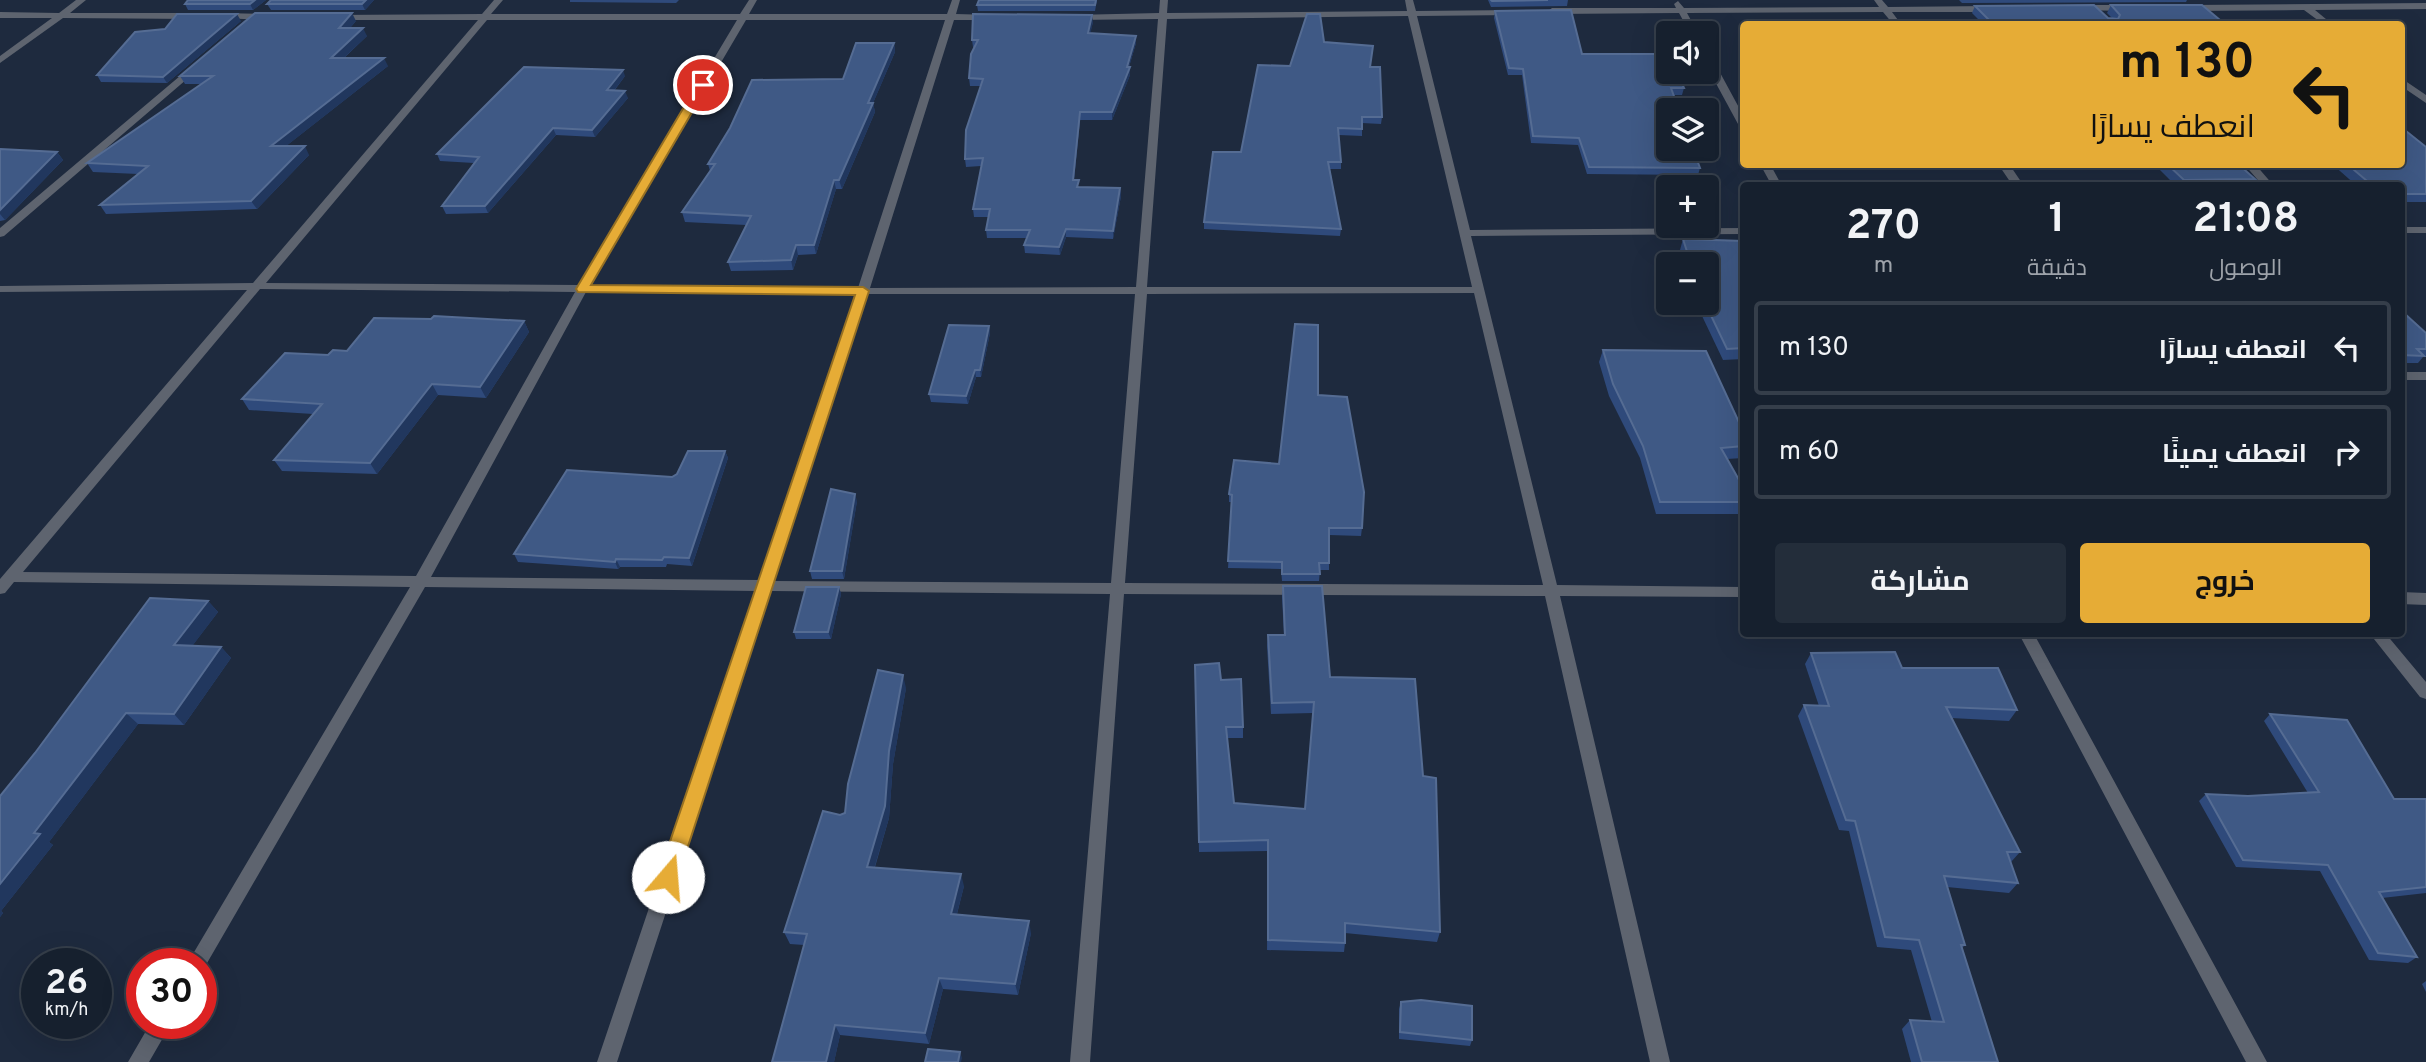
<!DOCTYPE html>
<html lang="ar">
<meta charset="utf-8">
<style>
body{margin:0;font-family:Overpass,Cairo,sans-serif;background:#232d3a;color:#f1f3f6;direction:rtl;height:100vh;display:flex;flex-direction:column;font-size:26px;white-space:nowrap}
*{box-sizing:border-box;margin:0}
p{font-size:23px;color:#9ea3aa}
.icon{flex:none;width:38px;height:38px;fill:none;stroke:currentColor;stroke-width:2;stroke-linecap:round;stroke-linejoin:round}
.map{position:relative;flex:1;overflow:hidden;direction:ltr}
.side{position:absolute;left:1740px;top:182px;width:665px;height:455px;display:flex;flex-direction:column;background:#16202e;border-radius:7px;box-shadow:0 7px 28px #0002,0 0 0 2px #353e4a;direction:rtl}
.side>*{flex:none}
.banner{position:absolute;left:1740px;top:21px;width:665px;height:147px;border-radius:7px;box-shadow:0 7px 28px #0002,0 0 0 2px #353e4a;direction:rtl;background:#e6ac36;color:#111;overflow:hidden}
.tools{position:absolute;left:1656px;top:21px;display:grid;gap:14px}
.tools a{display:grid;place-items:center;width:63px;height:63px;border-radius:7px;background:#16202e;box-shadow:0 7px 28px #0002,0 0 0 2px #353e4a;font-size:35px}
.speed{position:absolute;left:21px;top:948px;display:flex;gap:14px;font-size:35px;font-weight:700;text-align:center}
.speed>*{display:grid;place-content:center;width:91px;height:91px;border-radius:50%;background:#16202e;box-shadow:0 7px 28px #0002,0 0 0 2px #353e4a;line-height:1}
.speed small{font-size:18px;font-weight:400}
.speed .limit{border:10px solid #d22;background:#fff;color:#111}
.pin{position:absolute;display:grid;place-items:center;width:60px;height:60px;color:#fff;margin:-30px;border:4px solid #fff;border-radius:50%;box-shadow:0 2px 7px #0007}
.me{position:absolute;width:77px;margin:-38px;rotate:18deg;stroke-linejoin:round;filter:drop-shadow(0 0 5px #0008)}
.turn{display:flex;align-items:center;gap:24px;height:147px;padding:0 35px;font-size:32px}
.turn .icon{width:91px;height:91px;stroke-width:2.5}
.turn b{display:block;font-size:49px;line-height:60px}
.eta{display:flex;justify-content:space-evenly;align-items:center;height:119px;text-align:center}
.eta b{font-size:42px;font-weight:700;line-height:49px}
.button{display:flex;gap:14px;margin-top:auto;padding:14px 35px}
.button a{flex:1;height:80px;border-radius:7px;background:#e6ac36;color:#111;font-size:28px;font-weight:700;line-height:80px;text-align:center}
.button a+a{background:#232d3a;color:#f1f3f6}
ul{padding:0;list-style:none}
li{display:flex;align-items:center;gap:21px;height:94px;margin:0 14px 10px;padding:0 21px;border:4px solid #353e4a;border-radius:7px}
li div{flex:1}
li b{display:block;font-size:26px}
li em{font-style:normal}
.map>svg:first-child{display:block}
</style>
<div class="map">
<svg width="2426" height="1062" viewBox="0 0 2426 1062">
<rect width="100%" height="100%" fill="#1e2a3e"/>
<g fill="none" stroke-linecap="round" stroke-linejoin="round">
<path fill="#5e646f" fill-rule="evenodd" d="M 76,0 L 86,0 L 70,13 L 195,13 L 199,16 L 195,19 L 63,18 L 0,63 L 0,56 L 52,18 L 0,18 L 0,12 L 59,13 Z
M 494,0 L 503,0 L 491,14 L 740,14 L 749,0 L 757,0 L 749,14 L 947,14 L 952,0 L 960,0 L 956,14 L 992,15 L 992,19 L 989,20 L 954,20 L 870,288 L 1136,287 L 1158,19 L 1076,20 L 1073,19 L 1073,15 L 1159,13 L 1160,0 L 1168,0 L 1167,13 L 1407,11 L 1405,0 L 1413,0 L 1416,11 L 1517,10 L 1518,12 L 1514,15 L 1417,16 L 1470,230 L 1743,228 L 1743,234 L 1471,236 L 1557,585 L 1743,587 L 1743,597 L 1560,596 L 1670,1062 L 1650,1062 L 1545,596 L 1124,594 L 1090,1062 L 1070,1062 L 1110,594 L 771,591 L 617,1062 L 597,1062 L 756,591 L 425,587 L 203,970 L 201,964 L 187,964 L 410,587 L 14,582 L 5,593 L 0,594 L 0,579 L 247,290 L 0,292 L 0,286 L 253,283 L 478,20 L 337,20 L 333,17 L 334,15 L 482,14 ZM 1408,16 L 1472,287 L 1147,287 L 1167,19 ZM 487,20 L 737,20 L 579,285 L 266,283 ZM 746,20 L 945,20 L 858,288 L 590,285 ZM 260,289 L 575,292 L 416,576 L 23,572 ZM 586,292 L 856,294 L 760,580 L 431,577 ZM 1474,293 L 1543,585 L 1125,583 L 1147,294 ZM 868,294 L 1135,294 L 1111,583 L 774,581 Z
M 1874,0 L 1882,0 L 1888,7 L 1990,6 L 1994,9 L 1990,12 L 1892,12 L 1901,24 L 1893,24 L 1883,12 L 1687,13 L 1698,33 L 1690,33 L 1679,13 L 1552,14 L 1548,11 L 1552,8 L 1676,8 L 1674,4 L 1678,1 L 1684,8 L 1879,7 Z
M 2426,3 L 2426,9 L 2315,10 L 2332,24 L 2323,24 L 2304,10 L 2189,11 L 2185,8 L 2189,5 Z
M 2080,5 L 2127,5 L 2131,8 L 2127,11 L 2077,10 L 2076,8 Z
M 222,13 L 268,14 L 272,17 L 268,20 L 219,18 L 218,16 Z
M 1706,53 L 1711,56 L 1743,115 L 1743,127 L 1738,124 L 1706,65 Z
M 193,65 L 201,67 L 4,236 L 0,237 L 0,228 Z
M 2401,78 L 2426,95 L 2426,103 L 2401,86 Z
M 1760,164 L 1770,164 L 1782,186 L 1772,186 Z
M 1998,164 L 2009,164 L 2024,186 L 2013,186 Z
M 2244,164 L 2255,164 L 2274,186 L 2263,186 Z
M 2401,227 L 2426,227 L 2426,233 L 2401,233 Z
M 2401,372 L 2426,372 L 2426,380 L 2401,380 Z
M 2401,592 L 2426,593 L 2426,605 L 2401,604 Z
M 2019,634 L 2034,634 L 2267,1062 L 2246,1062 Z
M 2370,634 L 2386,634 L 2426,682 L 2426,699 L 2420,697 Z
M 150,1024 L 171,1024 L 149,1062 L 128,1062 Z"/>
</g>
<path fill="#2f4a7b" d="M 188,0 L 266,0 L 253,10 L 188,10 L 185,4 Z
M 271,0 L 374,0 L 365,10 L 271,10 L 267,4 Z
M 570,0 L 679,0 L 676,3 L 570,2 Z
M 1097,0 L 1095,11 L 978,11 L 977,5 Z
M 1488,0 L 1568,0 L 1567,6 L 1491,7 Z
M 1959,0 L 2187,0 L 2186,2 L 1962,3 Z
M 2111,5 L 2220,20 L 2252,24 L 1983,24 L 1972,13 L 1975,6 L 2113,19 L 2107,13 Z
M 1495,11 L 1582,54 L 1684,88 L 1682,95 L 1674,95 L 1700,168 L 1698,175 L 1587,174 L 1578,145 L 1531,143 L 1522,75 L 1508,75 L 1494,18 Z
M 241,21 L 167,83 L 101,82 L 97,75 L 165,29 Z
M 356,21 L 350,28 L 367,36 L 344,58 L 388,66 L 286,146 L 309,155 L 257,209 L 106,214 L 100,205 L 138,174 L 93,172 L 87,163 L 202,84 L 185,84 L 180,76 Z
M 1093,22 L 1090,33 L 1136,43 L 1129,67 L 1130,75 L 1112,120 L 1080,120 L 1074,180 L 1079,187 L 1120,188 L 1121,196 L 1113,239 L 1066,237 L 1060,255 L 1025,253 L 1024,245 L 1027,238 L 987,238 L 986,230 L 989,217 L 974,217 L 973,209 L 981,166 L 966,167 L 965,159 L 981,86 L 970,86 L 969,78 L 974,47 L 973,47 L 972,40 Z
M 1324,42 L 1370,67 L 1382,117 L 1381,124 L 1362,123 L 1362,136 L 1339,135 L 1341,162 L 1341,169 L 1330,169 L 1341,229 L 1340,236 L 1204,229 L 1204,222 L 1241,152 L 1290,66 Z
M 894,43 L 895,52 L 873,103 L 875,112 L 842,189 L 836,189 L 816,254 L 798,255 L 793,270 L 731,271 L 728,262 L 746,225 L 685,222 L 682,212 L 710,171 L 708,164 L 843,79 Z
M 625,76 L 614,91 L 628,98 L 595,137 L 556,135 L 488,213 L 446,214 L 442,206 L 474,163 L 440,161 L 437,154 Z
M 2426,147 L 2426,202 L 2401,202 L 2401,186 L 2357,186 L 2332,164 L 2401,164 Z
M 0,149 L 57,152 L 63,160 L 5,220 L 0,221 Z
M 2154,164 L 2238,164 L 2255,179 L 2251,186 L 2176,186 Z
M 1683,239 L 1743,241 L 1743,359 L 1723,360 L 1703,318 L 1697,303 L 1706,303 L 1706,264 L 1685,264 L 1680,250 Z
M 2401,301 L 2405,314 L 2426,333 L 2426,357 L 2423,357 L 2418,363 L 2401,363 Z
M 524,321 L 529,332 L 486,398 L 438,395 L 377,474 L 282,471 L 274,460 L 313,414 L 249,410 L 242,399 L 328,355 L 347,351 Z
M 989,326 L 990,333 L 981,377 L 976,377 L 968,404 L 931,402 L 929,394 Z
M 1603,350 L 1743,431 L 1743,458 L 1727,459 L 1743,487 L 1743,514 L 1656,514 L 1640,458 L 1609,396 L 1599,362 Z
M 1318,395 L 1362,528 L 1361,536 L 1329,535 L 1329,570 L 1320,570 L 1319,581 L 1282,581 L 1281,569 L 1228,568 L 1232,502 L 1229,502 L 1229,494 L 1279,464 Z
M 725,451 L 728,458 L 692,566 L 667,564 L 666,567 L 620,567 L 618,569 L 518,562 L 514,554 Z
M 857,501 L 844,579 L 812,579 L 810,571 Z
M 1283,586 L 1330,677 L 1423,776 L 1440,932 L 1437,942 L 1345,933 L 1345,943 L 1344,952 L 1267,950 L 1268,851 L 1199,852 L 1195,665 L 1221,680 L 1243,727 L 1243,738 L 1227,738 L 1234,803 L 1305,809 L 1313,713 L 1271,714 L 1267,646 L 1268,635 L 1284,635 L 1282,597 Z
M 839,587 L 841,594 L 831,639 L 796,639 L 794,632 Z
M 208,601 L 218,612 L 192,646 L 221,647 L 231,658 L 184,725 L 138,724 L 49,842 L 53,845 L 1,911 L 3,913 L 0,917 L 0,796 L 35,753 Z
M 1811,653 L 1902,668 L 2017,710 L 2009,721 L 1951,718 L 2020,852 L 2011,862 L 2018,883 L 2009,893 L 1947,887 L 1965,945 L 1962,948 L 1998,1062 L 1911,1062 L 1902,1029 L 1910,1020 L 1932,1022 L 1911,950 L 1877,947 L 1849,831 L 1839,830 L 1798,716 L 1804,705 L 1819,706 L 1805,664 Z
M 906,688 L 893,764 L 889,818 L 875,867 L 964,886 L 957,914 L 1031,933 L 1018,995 L 943,989 L 929,1044 L 840,1035 L 834,1062 L 772,1062 L 804,945 L 790,944 L 784,932 L 840,815 L 845,813 Z
M 2270,714 L 2394,799 L 2426,799 L 2426,893 L 2382,898 L 2417,957 L 2408,963 L 2369,960 L 2320,871 L 2236,867 L 2199,801 L 2206,794 L 2248,796 L 2308,793 L 2264,721 Z
M 2426,981 L 2426,992 L 2422,984 Z
M 1401,1002 L 1472,1040 L 1470,1046 L 1399,1039 L 1399,1009 Z"/>
<path fill="#21375e" d="M 255,0 L 266,0 L 253,10 L 250,4 Z
M 366,0 L 374,0 L 365,10 L 362,4 Z
M 352,13 L 356,21 L 343,36 L 339,28 Z
M 237,14 L 241,21 L 167,83 L 163,77 Z
M 1092,15 L 1093,22 L 1089,40 L 1088,33 Z
M 363,28 L 367,36 L 335,66 L 331,58 Z
M 1136,36 L 1136,43 L 1127,73 L 1130,67 L 1130,75 L 1112,120 L 1112,112 Z
M 894,43 L 895,52 L 873,103 L 875,112 L 842,189 L 839,180 L 868,103 Z
M 384,58 L 388,66 L 276,154 L 271,146 Z
M 623,70 L 625,76 L 609,97 L 607,90 Z
M 625,91 L 628,98 L 595,137 L 592,130 Z
M 1080,112 L 1080,120 L 1073,188 L 1073,180 Z
M 553,128 L 556,135 L 488,213 L 485,206 Z
M 305,146 L 309,155 L 257,209 L 251,201 Z
M 57,152 L 63,160 L 5,220 L 0,214 L 0,210 Z
M 834,180 L 836,189 L 816,254 L 814,245 Z
M 1120,188 L 1121,196 L 1113,239 L 1113,231 Z
M 1066,229 L 1066,237 L 1060,255 L 1059,247 Z
M 796,245 L 798,255 L 793,270 L 791,260 Z
M 524,321 L 529,332 L 486,398 L 480,387 Z
M 989,326 L 990,333 L 981,377 L 980,370 Z
M 975,370 L 976,377 L 968,404 L 966,396 Z
M 432,384 L 438,395 L 377,474 L 370,463 Z
M 725,451 L 728,458 L 692,566 L 689,558 Z
M 855,494 L 857,501 L 844,579 L 842,571 Z
M 616,559 L 620,567 L 618,569 L 615,562 Z
M 839,587 L 841,594 L 831,639 L 828,632 Z
M 208,601 L 218,612 L 184,657 L 174,645 Z
M 221,647 L 231,658 L 184,725 L 174,714 Z
M 903,675 L 906,688 L 893,764 L 889,818 L 871,879 L 867,867 Z
M 126,713 L 138,724 L 49,842 L 53,845 L 1,911 L 3,913 L 0,917 L 0,884 L 34,833 Z
M 961,874 L 964,886 L 954,925 L 951,914 Z
M 1029,921 L 1031,933 L 1018,995 L 1015,984 Z
M 939,978 L 943,989 L 929,1044 L 925,1033 Z
M 835,1025 L 840,1035 L 834,1062 L 826,1062 Z
M 960,1052 L 962,1058 L 961,1062 L 958,1062 Z"/>
<path fill="#3f5985" stroke="#556c93" stroke-width="2" d="M 188,0 L 255,0 L 250,4 L 185,4 Z
M 271,0 L 366,0 L 362,4 L 267,4 Z
M 979,0 L 1096,0 L 1095,5 L 977,5 Z
M 1491,0 L 1548,0 L 1492,1 Z
M 2094,5 L 2108,18 L 2118,19 L 2120,15 L 2111,5 L 2202,5 L 2220,20 L 2246,20 L 2252,24 L 1993,24 L 1975,6 Z
M 1571,10 L 1582,54 L 1668,54 L 1668,72 L 1677,72 L 1684,88 L 1671,88 L 1679,110 L 1668,110 L 1668,149 L 1693,149 L 1700,168 L 1589,167 L 1579,138 L 1533,136 L 1523,69 L 1509,68 L 1495,11 Z
M 255,13 L 352,13 L 339,28 L 363,28 L 331,58 L 384,58 L 271,146 L 305,146 L 251,201 L 100,205 L 148,166 L 87,163 L 213,76 L 180,76 Z
M 177,14 L 237,14 L 163,77 L 97,75 L 135,32 L 165,29 Z
M 973,14 L 1092,15 L 1088,33 L 1136,36 L 1127,67 L 1130,67 L 1112,112 L 1080,112 L 1073,180 L 1079,180 L 1077,187 L 1120,188 L 1113,231 L 1066,229 L 1059,247 L 1024,245 L 1030,230 L 986,230 L 990,209 L 973,209 L 983,158 L 965,159 L 966,130 L 983,79 L 969,78 L 971,54 L 978,40 L 972,40 Z
M 1307,14 L 1320,14 L 1324,42 L 1373,46 L 1370,67 L 1380,67 L 1382,117 L 1362,117 L 1362,129 L 1338,128 L 1341,162 L 1328,162 L 1341,229 L 1204,222 L 1213,152 L 1241,152 L 1258,65 L 1290,66 Z
M 856,43 L 894,43 L 868,103 L 873,103 L 839,180 L 834,180 L 814,245 L 796,245 L 791,260 L 728,262 L 751,216 L 682,212 L 715,164 L 708,164 L 730,128 L 752,80 L 843,79 Z
M 524,67 L 623,70 L 607,90 L 625,91 L 592,130 L 553,128 L 485,206 L 442,206 L 479,157 L 437,154 Z
M 2401,127 L 2426,147 L 2426,194 L 2401,194 L 2401,186 L 2373,186 L 2347,164 L 2401,164 Z
M 0,149 L 57,152 L 0,210 Z
M 2167,164 L 2238,164 L 2255,179 L 2184,180 Z
M 1683,239 L 1743,241 L 1743,348 L 1727,349 L 1705,303 L 1706,303 L 1706,264 L 1691,264 Z
M 2401,301 L 2404,304 L 2405,314 L 2426,333 L 2426,349 L 2417,349 L 2424,356 L 2401,355 Z
M 434,316 L 524,321 L 480,387 L 432,384 L 370,463 L 274,460 L 322,404 L 242,399 L 285,353 L 328,355 L 333,350 L 347,351 L 374,318 L 431,319 Z
M 1295,324 L 1318,325 L 1318,395 L 1347,397 L 1364,492 L 1362,528 L 1329,528 L 1329,563 L 1319,563 L 1320,574 L 1282,574 L 1282,562 L 1228,561 L 1232,495 L 1229,494 L 1234,460 L 1279,464 Z
M 949,325 L 989,326 L 980,370 L 975,370 L 966,396 L 929,394 Z
M 1603,350 L 1706,351 L 1743,431 L 1743,446 L 1721,448 L 1743,487 L 1743,502 L 1660,502 L 1643,446 L 1613,384 Z
M 688,451 L 725,451 L 689,558 L 664,557 L 662,560 L 616,559 L 615,562 L 514,554 L 567,470 L 672,477 L 677,474 Z
M 831,489 L 855,494 L 842,571 L 810,571 Z
M 1283,586 L 1322,586 L 1330,677 L 1415,679 L 1423,776 L 1436,778 L 1440,932 L 1345,923 L 1345,943 L 1268,940 L 1268,840 L 1199,842 L 1195,665 L 1219,663 L 1221,680 L 1241,679 L 1243,727 L 1226,727 L 1234,803 L 1305,809 L 1314,702 L 1272,703 L 1268,635 L 1285,635 Z
M 806,587 L 839,587 L 828,632 L 794,632 Z
M 150,598 L 208,601 L 174,645 L 221,647 L 174,714 L 126,713 L 34,833 L 40,834 L 0,884 L 0,796 L 35,753 Z
M 1895,652 L 1902,668 L 1998,668 L 2017,710 L 1946,707 L 2020,852 L 2007,852 L 2018,883 L 1944,876 L 1965,945 L 1961,945 L 1998,1062 L 1922,1062 L 1910,1020 L 1944,1022 L 1919,940 L 1885,937 L 1855,821 L 1846,820 L 1804,705 L 1829,706 L 1811,653 Z
M 878,670 L 903,675 L 889,751 L 885,806 L 867,867 L 961,874 L 951,914 L 1029,921 L 1015,984 L 939,978 L 925,1033 L 835,1025 L 826,1062 L 772,1062 L 807,934 L 784,932 L 823,811 L 840,815 L 845,813 L 848,784 Z
M 2270,714 L 2347,720 L 2394,799 L 2426,799 L 2426,887 L 2379,892 L 2417,957 L 2378,953 L 2328,865 L 2243,860 L 2206,794 L 2248,796 L 2319,792 Z
M 1421,1000 L 1472,1006 L 1472,1040 L 1400,1032 L 1401,1002 Z
M 928,1049 L 960,1052 L 958,1062 L 925,1062 Z"/>
<path fill="#e6ac36" stroke="#967023" stroke-width="2" d="M 703,82 L 708,85 L 591,285 L 863,287 L 869,291 L 678,877 L 675,883 L 668,886 L 661,883 L 658,877 L 855,295 L 578,292 L 576,289 L 697,85 Z"/>
</svg>
<div class="tools">
<a><svg class="icon" aria-label="sound" viewBox="0 0 24 24"><path d="M4 9h4l5-4v14l-5-4H4zM17 9q2 3 0 6"/></svg></a>
<a><svg class="icon" aria-label="layers" viewBox="0 0 24 24"><path d="M12 4l9 5-9 5-9-5zM3 14l9 5 9-5"/></svg></a>
<a>+</a>
<a>−</a>
</div>
<div class="speed"><div>26<small>km/h</small></div><div class="limit">30</div></div>
<div class="pin" style="left:703px;top:85px;background:#d93025"><svg class="icon" aria-label="arrive" viewBox="0 0 24 24"><path d="M6 21V4h12l-3 4 3 4H6"/></svg></div>
<svg class="me" style="left:668px;top:877px" viewBox="-20 -20 40 40"><circle r="19" fill="#fff"/><path d="M0-13L10 11 0 6-10 11z" fill="#e6ac36"/></svg>
<div class="banner">
<div class="turn"><svg class="icon" aria-label="left" viewBox="0 0 24 24"><path d="M17 20v-9H6M10 6l-5 5 5 5"/></svg><div><b>130 m</b>انعطف يسارًا</div></div>
</div>
<section class="side">
<div class="eta">
<div><b>21:08</b><p>الوصول</p></div>
<div><b>1</b><p>دقيقة</p></div>
<div><b>270</b><p>m</p></div>
</div>
<ul>
<li><svg class="icon" aria-label="left" viewBox="0 0 24 24"><path d="M17 20v-9H6M10 6l-5 5 5 5"/></svg><div><b>انعطف يسارًا</b></div><em>130 m</em></li>
<li><svg class="icon" aria-label="right" viewBox="0 0 24 24"><path d="M7 20v-9h11M14 6l5 5-5 5"/></svg><div><b>انعطف يمينًا</b></div><em>60 m</em></li>
</ul>
<div class="button"><a>خروج</a><a>مشاركة</a></div>
</section>
</div>
